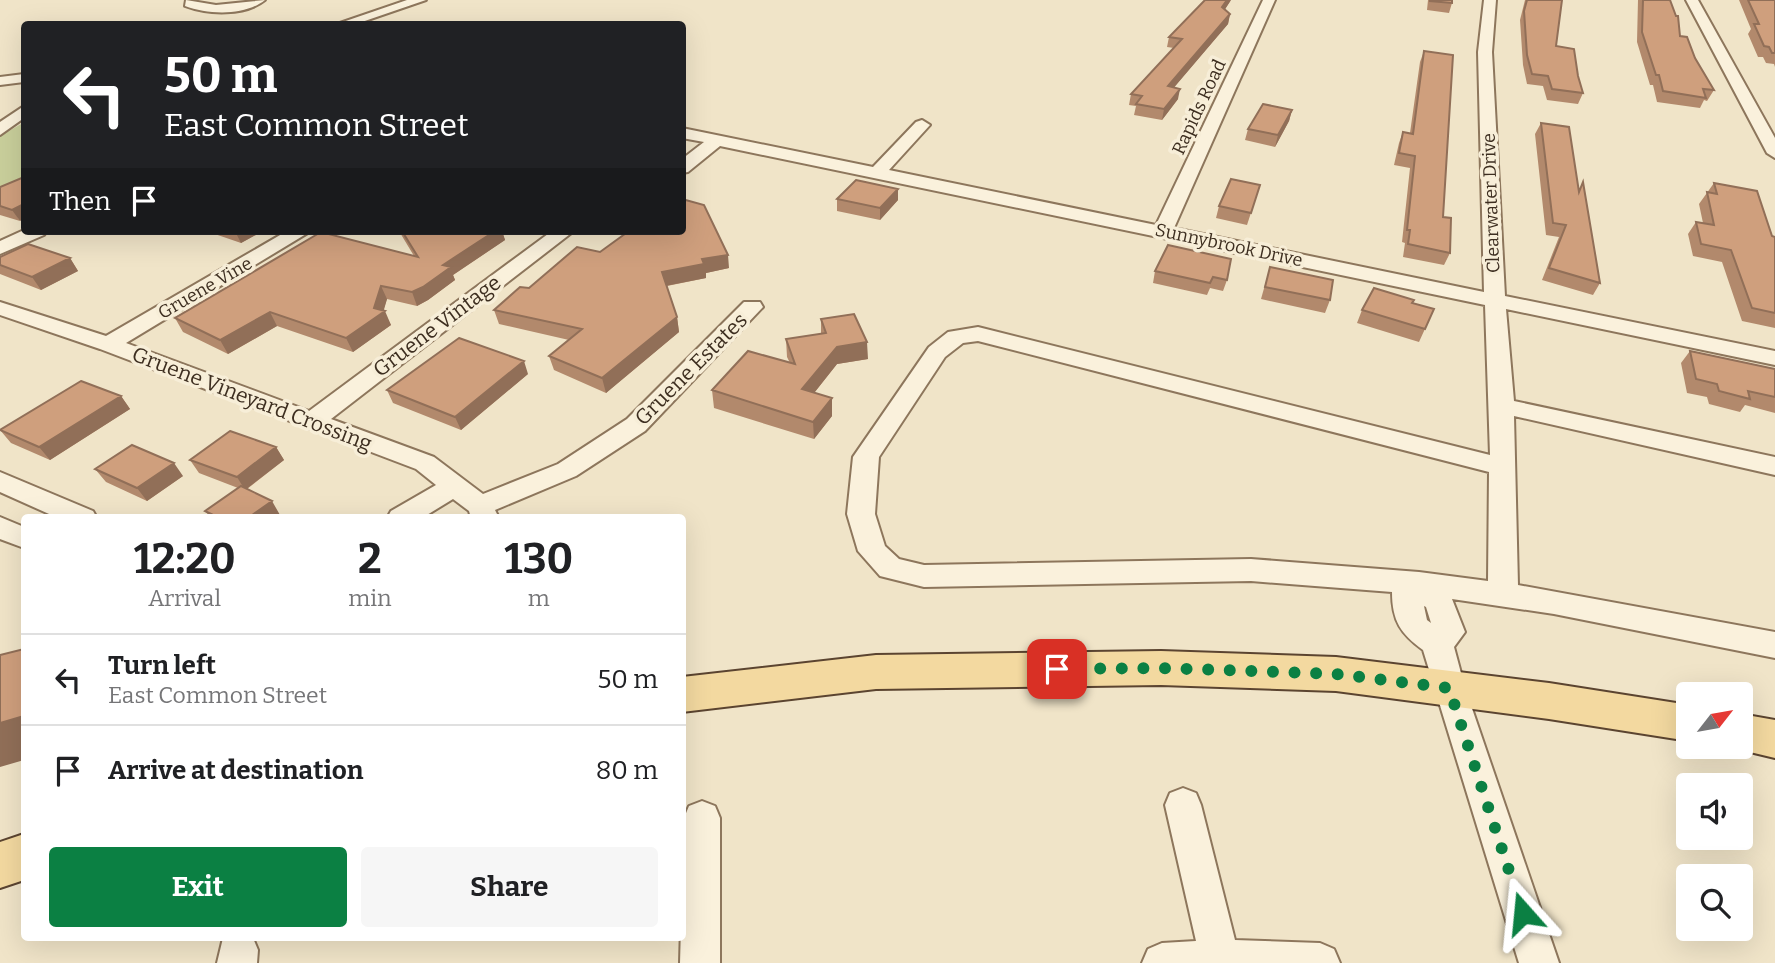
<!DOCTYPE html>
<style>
body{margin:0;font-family:Bitter,serif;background:#f6f6f6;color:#202124;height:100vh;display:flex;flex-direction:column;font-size:26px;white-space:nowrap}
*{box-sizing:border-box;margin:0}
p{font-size:23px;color:#757577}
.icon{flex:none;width:38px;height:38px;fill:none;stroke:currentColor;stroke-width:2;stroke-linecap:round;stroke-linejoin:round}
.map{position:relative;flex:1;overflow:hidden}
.drawer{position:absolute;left:21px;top:514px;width:665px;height:427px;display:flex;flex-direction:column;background:#fff;border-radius:7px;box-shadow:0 7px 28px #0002}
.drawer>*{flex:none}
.hud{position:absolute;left:21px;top:21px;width:665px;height:214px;border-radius:7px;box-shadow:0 7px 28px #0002;background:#202124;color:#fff;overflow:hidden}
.needle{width:46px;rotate:59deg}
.fabs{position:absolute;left:1676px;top:682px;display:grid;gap:14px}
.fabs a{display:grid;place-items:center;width:77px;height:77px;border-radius:7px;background:#fff;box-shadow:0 7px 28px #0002;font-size:35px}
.pin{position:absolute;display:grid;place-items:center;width:60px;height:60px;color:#fff;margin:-30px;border-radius:14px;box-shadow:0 4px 10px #0006}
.me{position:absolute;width:77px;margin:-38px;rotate:342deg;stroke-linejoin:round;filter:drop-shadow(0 0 5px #0008)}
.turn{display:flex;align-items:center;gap:24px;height:147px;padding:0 28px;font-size:32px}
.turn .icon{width:91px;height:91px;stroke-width:2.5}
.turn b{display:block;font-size:49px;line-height:60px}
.then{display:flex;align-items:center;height:66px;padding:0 28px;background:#0003;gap:14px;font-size:26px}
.eta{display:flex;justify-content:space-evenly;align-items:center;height:119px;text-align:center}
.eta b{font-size:42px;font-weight:700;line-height:49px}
.action{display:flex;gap:14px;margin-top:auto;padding:14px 28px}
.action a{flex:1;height:80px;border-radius:7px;background:#0b8043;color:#fff;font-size:28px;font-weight:700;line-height:80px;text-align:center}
.action a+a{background:#f6f6f6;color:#202124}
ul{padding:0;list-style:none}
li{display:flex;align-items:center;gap:21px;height:91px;padding:0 28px;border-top:2px solid #e0e0e0}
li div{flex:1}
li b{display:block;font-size:26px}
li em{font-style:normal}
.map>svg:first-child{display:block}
</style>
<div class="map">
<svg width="1775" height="963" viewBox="0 0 1775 963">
<rect width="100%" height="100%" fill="#f0e4c8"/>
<path fill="#c9cf9b" d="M 23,123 L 24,179 L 0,189 L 0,136 Z"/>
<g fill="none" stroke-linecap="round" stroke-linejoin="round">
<g stroke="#8d765c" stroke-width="4">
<path id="minor" d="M 186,0 L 216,5 L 265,0 C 245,16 209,15 185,6 Z
M 407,0 L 426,0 L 356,24 L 337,24 Z
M 1263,0 L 1275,0 L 1174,228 L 1484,292 L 1478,52 L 1484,0 L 1496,0 L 1492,52 L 1505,296 L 1775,351 L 1775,365 L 1506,309 L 1514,401 L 1775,457 L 1775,475 L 1514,416 L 1518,585 L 1775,632 L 1775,658 L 1554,614 L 1452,599 L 1465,632 L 1454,647 L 1465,688 L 1559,963 L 1519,963 L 1423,650 C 1401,634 1392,621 1392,592 L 1251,581 L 924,587 L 880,576 L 858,551 L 847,514 L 853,457 L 929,347 L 948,332 L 978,327 L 1490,455 L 1485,305 L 720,146 L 688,172 L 682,173 L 682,159 L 704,142 L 682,138 L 682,128 L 873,167 L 916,122 L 922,120 L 930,125 L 889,170 L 1156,225 ZM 978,341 L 1489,472 L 1488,581 L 1419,572 L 1251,559 L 924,565 L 899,559 L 885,546 L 875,514 L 879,457 L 945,357 L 963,343 ZM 1424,606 L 1426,607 L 1431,623 L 1427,620 Z
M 1686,0 L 1698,0 L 1775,138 L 1775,158 L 1767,153 Z
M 24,74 L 24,82 L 0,85 L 0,77 Z
M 24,106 L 24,118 L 0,135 L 0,122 Z
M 24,230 L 47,231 L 44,235 L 0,254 L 0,241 Z
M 287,231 L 311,231 L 126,343 L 309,411 L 552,231 L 574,231 L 331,419 L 434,457 L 483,494 L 558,464 L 627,419 L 744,302 L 760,302 L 763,307 L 645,431 L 576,476 L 495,510 L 499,518 L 471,518 L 469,511 L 453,499 L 422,518 L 387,518 L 391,511 L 436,485 L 416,469 L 100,349 L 0,315 L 0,302 L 106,336 Z
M 0,472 L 93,511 L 97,518 L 58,518 L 0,492 Z
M 0,517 L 24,527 L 24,548 L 0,539 Z
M 1183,788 L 1196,793 L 1201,805 L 1235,940 L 1320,943 L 1334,949 L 1340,963 L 1142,963 L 1148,949 L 1162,943 L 1196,941 L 1165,805 L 1170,793 Z
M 702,801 L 715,806 L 720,818 L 720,963 L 680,963 L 684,818 L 689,806 Z
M 223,938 L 253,938 L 258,950 L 257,963 L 217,963 Z"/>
</g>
<g stroke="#5b4430" stroke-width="4">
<path id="major" d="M 1161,651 L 1336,657 L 1549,683 L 1689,705 L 1689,741 L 1549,719 L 1336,691 L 1161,685 L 876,689 L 682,712 L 682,677 L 876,655 Z
M 1741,714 L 1775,720 L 1775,758 L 1729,747 L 1741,747 Z
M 24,834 L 24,880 L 0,888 L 0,842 Z"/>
</g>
<use href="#minor" fill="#faf1dc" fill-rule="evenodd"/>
<use href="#major" fill="#f3d9a0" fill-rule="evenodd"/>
</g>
<path fill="#b2896c" d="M 1231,0 L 1225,9 L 1230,14 L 1228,24 L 1174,87 L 1178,99 L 1162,120 L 1134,115 L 1136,106 L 1129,105 L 1131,94 L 1174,48 L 1167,47 L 1169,37 Z
M 1428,0 L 1452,0 L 1452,3 L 1449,13 L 1427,10 Z
M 1525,0 L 1562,0 L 1556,46 L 1578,76 L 1583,93 L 1578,104 L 1547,100 L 1543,86 L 1527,84 L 1523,65 L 1520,20 Z
M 1638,0 L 1670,0 L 1680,36 L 1695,58 L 1714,90 L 1707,101 L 1704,100 L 1700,108 L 1657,102 L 1653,85 L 1650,85 L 1637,42 Z
M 1739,0 L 1775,0 L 1775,67 L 1774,64 L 1766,63 L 1763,57 L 1758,57 L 1748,34 L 1751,29 Z
M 1424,51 L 1443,217 L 1450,253 L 1444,265 L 1403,257 L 1405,243 L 1402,242 L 1410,168 L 1394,165 L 1399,143 L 1403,132 L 1410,133 L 1420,62 Z
M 1292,110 L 1289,121 L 1275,147 L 1245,140 L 1248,129 Z
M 1541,123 L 1600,283 L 1593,295 L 1542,280 L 1559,237 L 1546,235 L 1535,134 Z
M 1714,183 L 1772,236 L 1775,237 L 1775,328 L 1742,321 L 1722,262 L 1693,256 L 1688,234 L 1696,222 L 1703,223 L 1699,204 Z
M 1260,185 L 1247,225 L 1216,218 L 1219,206 Z
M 0,187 L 20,221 L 0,215 Z
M 837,199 L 898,200 L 880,220 L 837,211 Z
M 206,231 L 263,231 L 241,243 Z
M 399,231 L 502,231 L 505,240 L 453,275 L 455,280 L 428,300 L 417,306 L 387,299 L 383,311 L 391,325 L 353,352 L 277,326 L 228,354 L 183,332 L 175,318 L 414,256 Z
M 1168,245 L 1227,280 L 1223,291 L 1210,288 L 1207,295 L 1153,283 L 1155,271 Z
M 600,252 L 729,268 L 706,273 L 706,278 L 667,286 L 677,317 L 679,332 L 606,393 L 554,370 L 549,356 L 569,340 L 499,324 L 494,310 L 529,288 Z
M 0,257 L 70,258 L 78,271 L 41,290 L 0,274 Z
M 1270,267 L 1330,300 L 1325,313 L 1261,299 Z
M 1412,303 L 1434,309 L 1419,342 L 1357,323 L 1362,310 Z
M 821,319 L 868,359 L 837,364 L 814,393 L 832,398 L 832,416 L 814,439 L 714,408 L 712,390 L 790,363 L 787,357 L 786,339 L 821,334 Z
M 1690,351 L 1775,369 L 1775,413 L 1745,405 L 1740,412 L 1709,404 L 1707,397 L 1687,393 L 1681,363 Z
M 528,374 L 461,430 L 393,403 L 387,390 Z
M 121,396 L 130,409 L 50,460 L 11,443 L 0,430 Z
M 276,447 L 284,460 L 247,489 L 280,515 L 276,518 L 211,518 L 205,511 L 238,488 L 199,473 L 190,460 Z
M 95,469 L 183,476 L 147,501 L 106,482 Z"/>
<path fill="#916f58" d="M 1227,0 L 1231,0 L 1220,17 L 1222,7 Z
M 1230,14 L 1228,24 L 1166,97 L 1168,86 Z
M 1180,89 L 1178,99 L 1162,120 L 1164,109 Z
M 1292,110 L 1289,121 L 1275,147 L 1278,135 Z
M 898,189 L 898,200 L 880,220 L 880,208 Z
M 24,204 L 24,219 L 20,221 L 12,210 Z
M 235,231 L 263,231 L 241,243 Z
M 488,231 L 502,231 L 505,240 L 453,275 L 455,280 L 428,300 L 417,306 L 412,292 L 443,265 Z
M 728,255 L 729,268 L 706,273 L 706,278 L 665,286 L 662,272 L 702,259 Z
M 70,258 L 78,271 L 41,290 L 32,277 Z
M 381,286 L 387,299 L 383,313 L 385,311 L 391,325 L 353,352 L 346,338 L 374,308 Z
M 270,312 L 277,326 L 228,354 L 220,340 Z
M 677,317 L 679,332 L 606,393 L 602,378 Z
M 867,342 L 868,359 L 837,364 L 803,407 L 802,389 L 837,347 Z
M 524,361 L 528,374 L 461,430 L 455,417 Z
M 121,396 L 130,409 L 50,460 L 39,447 Z
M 832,398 L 832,416 L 814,439 L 813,422 Z
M 276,447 L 284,460 L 245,490 L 237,477 Z
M 174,463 L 183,476 L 147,501 L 137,488 Z
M 272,501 L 280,515 L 276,518 L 248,518 Z
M 24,716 L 24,760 L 0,767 L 0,723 Z"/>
<path fill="#cf9f7d" stroke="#916f58" stroke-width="2" d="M 1205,0 L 1227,0 L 1222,7 L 1230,14 L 1168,86 L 1180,89 L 1164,109 L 1136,104 L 1142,96 L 1131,94 L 1182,39 L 1169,37 Z
M 1430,0 L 1452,0 L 1452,3 L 1430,1 Z
M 1527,0 L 1562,0 L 1556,46 L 1574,49 L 1578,76 L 1583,93 L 1552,89 L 1548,76 L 1532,74 L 1527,55 L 1524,11 Z
M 1643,0 L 1670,0 L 1676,16 L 1678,16 L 1680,36 L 1687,37 L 1695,58 L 1714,90 L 1703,89 L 1706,98 L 1663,91 L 1659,75 L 1656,75 L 1642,32 Z
M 1748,0 L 1775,0 L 1775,53 L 1772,53 L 1769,47 L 1764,46 L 1754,24 L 1759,24 Z
M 1424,51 L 1453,55 L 1443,217 L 1451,218 L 1450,253 L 1408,244 L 1410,230 L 1407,230 L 1415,156 L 1399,153 L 1403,132 L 1413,134 Z
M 1263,104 L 1292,110 L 1278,135 L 1248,129 Z
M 1541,123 L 1569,127 L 1579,192 L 1583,182 L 1600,283 L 1549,268 L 1566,225 L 1553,223 Z
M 24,177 L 24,204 L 12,210 L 0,206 L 0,187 Z
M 1231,179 L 1260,185 L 1251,213 L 1219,206 Z
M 856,180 L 898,189 L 880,208 L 837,199 Z
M 1714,183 L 1757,191 L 1772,236 L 1775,237 L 1775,313 L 1752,308 L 1731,250 L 1701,244 L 1696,222 L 1714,225 L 1707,192 L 1717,194 Z
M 682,199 L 704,205 L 728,255 L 702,259 L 704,264 L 662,272 L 677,317 L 602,378 L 549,356 L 582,329 L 494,310 L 520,287 L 529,288 L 577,247 L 600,252 L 629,231 L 682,231 Z
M 402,231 L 495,231 L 443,265 L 451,267 L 423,287 L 412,292 L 381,286 L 374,308 L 385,311 L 346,338 L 270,312 L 220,340 L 175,318 L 321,232 L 418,257 Z
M 28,244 L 70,258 L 32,277 L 0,265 L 0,257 Z
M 1168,245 L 1231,259 L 1227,280 L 1213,277 L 1210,283 L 1155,271 Z
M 1270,267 L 1333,280 L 1330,300 L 1265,287 Z
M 1374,288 L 1414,300 L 1412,303 L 1434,309 L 1425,329 L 1362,310 Z
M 854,314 L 867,342 L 837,347 L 802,389 L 832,398 L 813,422 L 712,390 L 748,351 L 795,364 L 786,339 L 826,333 L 821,319 Z
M 459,338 L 524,361 L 455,417 L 387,390 Z
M 1690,351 L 1775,369 L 1775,397 L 1748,391 L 1750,399 L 1719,391 L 1717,384 L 1696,379 Z
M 81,381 L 121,396 L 39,447 L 0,430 Z
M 230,431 L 276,447 L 237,477 L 190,460 Z
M 132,445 L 174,463 L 137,488 L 95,469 Z
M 241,486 L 272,501 L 248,518 L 219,518 L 205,511 Z
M 24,649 L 24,716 L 0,723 L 0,655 Z"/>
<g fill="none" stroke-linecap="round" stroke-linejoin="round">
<path stroke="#0b8043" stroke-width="12" stroke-dasharray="0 21.6" d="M 1057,669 L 1161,668 L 1336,674 L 1449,688 L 1523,913"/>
</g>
<g text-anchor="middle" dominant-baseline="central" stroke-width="7" stroke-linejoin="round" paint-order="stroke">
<g font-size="18" fill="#3d2e20" stroke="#f7eed8">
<text transform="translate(1199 107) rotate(-65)">Rapids Road</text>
<text transform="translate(1491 203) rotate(-92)">Clearwater Drive</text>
<text transform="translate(1229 245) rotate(12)">Sunnybrook Drive</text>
<text transform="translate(205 288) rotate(-30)">Gruene Vine</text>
</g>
<g font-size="21" fill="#3d2e20" stroke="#f7eed8">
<text transform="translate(437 326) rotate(-37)">Gruene Vintage</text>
<text transform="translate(691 369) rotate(-45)">Gruene Estates</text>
<text transform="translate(252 399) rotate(21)">Gruene Vineyard Crossing</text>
</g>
</g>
</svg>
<div class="fabs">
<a><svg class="needle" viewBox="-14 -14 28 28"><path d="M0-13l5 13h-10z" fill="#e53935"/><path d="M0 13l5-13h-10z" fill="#757577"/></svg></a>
<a><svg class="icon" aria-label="sound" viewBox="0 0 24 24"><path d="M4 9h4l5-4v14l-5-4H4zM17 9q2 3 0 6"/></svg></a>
<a><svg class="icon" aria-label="search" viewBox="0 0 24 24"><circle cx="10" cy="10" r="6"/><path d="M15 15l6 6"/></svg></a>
</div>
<div class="pin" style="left:1057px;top:669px;background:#d93025"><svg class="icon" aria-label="arrive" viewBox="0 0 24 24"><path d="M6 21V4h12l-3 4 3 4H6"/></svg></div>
<svg class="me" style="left:1523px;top:913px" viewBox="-20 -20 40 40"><path d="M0-17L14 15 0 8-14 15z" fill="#0b8043" stroke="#fff" stroke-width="4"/></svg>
<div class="hud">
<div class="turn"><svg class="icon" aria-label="left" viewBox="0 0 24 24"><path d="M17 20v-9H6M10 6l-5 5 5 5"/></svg><div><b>50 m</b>East Common Street</div></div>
<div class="then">Then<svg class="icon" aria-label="arrive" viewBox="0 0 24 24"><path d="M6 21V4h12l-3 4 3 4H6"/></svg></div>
</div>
<section class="drawer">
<div class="eta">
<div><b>12:20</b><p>Arrival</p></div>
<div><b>2</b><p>min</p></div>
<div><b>130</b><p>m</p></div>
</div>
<ul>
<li><svg class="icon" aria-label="left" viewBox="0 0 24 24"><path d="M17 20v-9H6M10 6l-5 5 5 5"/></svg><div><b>Turn left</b><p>East Common Street</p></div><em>50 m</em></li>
<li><svg class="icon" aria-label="arrive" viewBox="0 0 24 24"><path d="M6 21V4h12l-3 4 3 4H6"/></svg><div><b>Arrive at destination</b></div><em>80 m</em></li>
</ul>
<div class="action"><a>Exit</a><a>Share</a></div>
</section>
</div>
